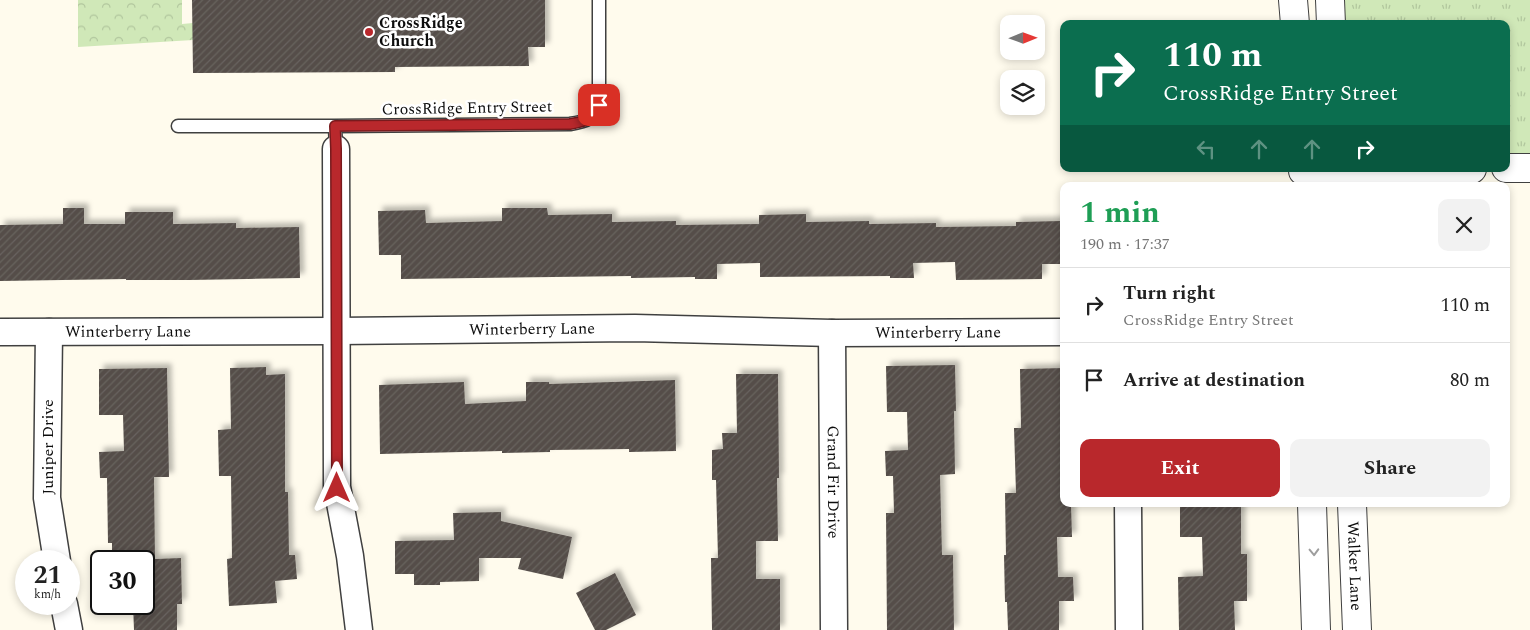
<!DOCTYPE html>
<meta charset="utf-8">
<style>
body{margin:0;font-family:Spectral,serif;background:#f2f2f2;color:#222;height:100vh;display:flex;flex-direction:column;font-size:19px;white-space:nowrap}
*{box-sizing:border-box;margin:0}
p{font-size:16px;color:#767676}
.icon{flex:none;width:28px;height:28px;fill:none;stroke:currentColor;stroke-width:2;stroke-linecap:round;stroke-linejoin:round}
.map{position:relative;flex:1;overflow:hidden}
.details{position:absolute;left:1060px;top:182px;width:450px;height:325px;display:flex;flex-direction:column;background:#fff;border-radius:10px;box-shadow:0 2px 8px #0003}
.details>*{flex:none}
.guide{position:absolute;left:1060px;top:20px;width:450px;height:152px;border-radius:10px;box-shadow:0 2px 8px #0003;background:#0b6e4f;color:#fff;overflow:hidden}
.needle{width:32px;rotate:89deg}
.fabs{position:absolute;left:1000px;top:15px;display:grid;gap:10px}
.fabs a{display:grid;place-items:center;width:45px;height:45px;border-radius:10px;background:#fff;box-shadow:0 2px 8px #0003;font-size:25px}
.speed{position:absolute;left:15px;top:550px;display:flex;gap:10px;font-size:25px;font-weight:700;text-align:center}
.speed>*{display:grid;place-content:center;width:65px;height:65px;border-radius:50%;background:#fff;box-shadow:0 2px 8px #0003;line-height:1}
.speed small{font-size:12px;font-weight:400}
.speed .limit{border:2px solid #111;border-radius:8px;background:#fff;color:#111}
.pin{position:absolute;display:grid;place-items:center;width:42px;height:42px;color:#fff;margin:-21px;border-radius:10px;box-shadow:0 2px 8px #0006}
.me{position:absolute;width:55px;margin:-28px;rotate:0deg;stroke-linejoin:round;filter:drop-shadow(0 0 4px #0008)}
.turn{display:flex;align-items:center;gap:18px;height:105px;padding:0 20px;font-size:22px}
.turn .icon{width:65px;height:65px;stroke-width:2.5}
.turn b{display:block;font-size:35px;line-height:42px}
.lanes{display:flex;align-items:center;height:48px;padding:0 20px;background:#0003;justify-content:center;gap:25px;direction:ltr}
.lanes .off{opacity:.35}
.round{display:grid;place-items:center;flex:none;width:52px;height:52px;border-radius:10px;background:#f2f2f2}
.headline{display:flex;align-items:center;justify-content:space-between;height:85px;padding:0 20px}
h1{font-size:30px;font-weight:700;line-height:38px;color:#1e9e55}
.cta{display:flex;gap:10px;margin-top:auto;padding:10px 20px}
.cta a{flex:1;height:58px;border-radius:10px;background:#b9282c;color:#fff;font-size:20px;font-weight:700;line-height:58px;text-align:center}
.cta a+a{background:#f2f2f2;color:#222}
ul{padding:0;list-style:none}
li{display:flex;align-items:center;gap:15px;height:75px;padding:0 20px;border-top:1px solid #e0e0e0}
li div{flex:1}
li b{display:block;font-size:19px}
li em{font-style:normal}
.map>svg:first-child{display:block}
</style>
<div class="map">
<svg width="1530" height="630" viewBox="0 0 1530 630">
<defs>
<pattern id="grass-tufts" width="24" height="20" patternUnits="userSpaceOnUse" patternTransform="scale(1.25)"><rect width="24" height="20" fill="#d0e8b8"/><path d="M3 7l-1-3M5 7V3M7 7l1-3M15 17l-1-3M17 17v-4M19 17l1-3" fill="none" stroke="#b1c69d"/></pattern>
<pattern id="park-crowns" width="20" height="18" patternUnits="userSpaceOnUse" patternTransform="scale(1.25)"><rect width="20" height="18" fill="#d0e8b8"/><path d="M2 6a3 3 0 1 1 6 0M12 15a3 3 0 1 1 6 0" fill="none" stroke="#b1c69d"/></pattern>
<pattern id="building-hatch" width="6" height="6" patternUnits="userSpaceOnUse" patternTransform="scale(1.25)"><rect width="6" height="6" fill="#554e49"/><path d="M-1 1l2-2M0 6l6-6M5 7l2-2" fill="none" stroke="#68635f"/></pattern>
<filter id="shadow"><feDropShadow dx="4.5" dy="-4.5" stdDeviation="2.5" flood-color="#0004"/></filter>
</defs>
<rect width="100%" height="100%" fill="#fffbed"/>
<path fill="url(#grass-tufts)" d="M 1332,0 L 1530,0 L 1530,164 L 1506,165 L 1506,24 L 1333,24 Z"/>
<path fill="url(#park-crowns)" d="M 78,0 L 182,0 L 182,24 L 193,23 L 193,40 L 78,47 Z"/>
<path fill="url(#building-hatch)" filter="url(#shadow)" d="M 192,0 L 545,0 L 545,47 L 528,47 L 529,66 L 395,67 L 395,72 L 193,73 Z
M 63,208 L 84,208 L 84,224 L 125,224 L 125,212 L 173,212 L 173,224 L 236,223 L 236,228 L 299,227 L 300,278 L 190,280 L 126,280 L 126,279 L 0,281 L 0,225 L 63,224 Z
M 502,208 L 547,208 L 548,215 L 612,214 L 612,222 L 676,221 L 676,225 L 759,224 L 759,215 L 806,214 L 806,222 L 869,221 L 869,224 L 936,223 L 936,227 L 1016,226 L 1016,222 L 1061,221 L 1062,264 L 1042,264 L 1042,279 L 956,280 L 955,262 L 913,263 L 914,278 L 890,278 L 890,276 L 760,277 L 760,263 L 717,264 L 717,279 L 695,279 L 695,277 L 631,278 L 631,276 L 401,279 L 401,255 L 379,255 L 378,211 L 425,210 L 426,223 L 502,221 Z
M 955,365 L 956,411 L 954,411 L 955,474 L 940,475 L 942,555 L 953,555 L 954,630 L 887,630 L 886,513 L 894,513 L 893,476 L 886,476 L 885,451 L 908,450 L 907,412 L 887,412 L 886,366 Z
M 266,367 L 266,375 L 285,374 L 285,492 L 288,492 L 289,555 L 295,555 L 297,579 L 275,581 L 277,603 L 229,606 L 227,559 L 232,558 L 231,476 L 219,476 L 218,430 L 231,429 L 230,368 Z
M 167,368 L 169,477 L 154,477 L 155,559 L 181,558 L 182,604 L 177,604 L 177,630 L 134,630 L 133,604 L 144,604 L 144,561 L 112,561 L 112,543 L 108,543 L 107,478 L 100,478 L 99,452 L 124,451 L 123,415 L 99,415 L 99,369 Z
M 1064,368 L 1064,504 L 1071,504 L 1072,537 L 1057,537 L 1058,577 L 1073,577 L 1074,601 L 1059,601 L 1059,630 L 1008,630 L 1007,602 L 1005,602 L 1004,555 L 1006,555 L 1005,493 L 1016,493 L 1014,428 L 1021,428 L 1020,369 Z
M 736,374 L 778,374 L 779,478 L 777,478 L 778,541 L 756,541 L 756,579 L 780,579 L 780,630 L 712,630 L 711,558 L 718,558 L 716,480 L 712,480 L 712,450 L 723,449 L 722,433 L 737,433 Z
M 675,380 L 676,451 L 629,452 L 629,449 L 550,450 L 550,452 L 502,453 L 502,451 L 380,454 L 379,385 L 464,382 L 465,404 L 526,401 L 526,382 L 549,382 L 549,384 Z
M 1180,504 L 1241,504 L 1241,554 L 1247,554 L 1247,601 L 1234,601 L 1235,630 L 1179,630 L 1178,577 L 1203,576 L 1202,537 L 1180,537 Z
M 501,512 L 501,521 L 572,537 L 563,579 L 518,569 L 521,558 L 479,558 L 479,581 L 440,582 L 440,585 L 414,585 L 414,574 L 395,574 L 395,541 L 454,540 L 453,513 Z
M 615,573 L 636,615 L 606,630 L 595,630 L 576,593 Z"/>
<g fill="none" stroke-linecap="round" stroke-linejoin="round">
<g stroke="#404040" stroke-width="15">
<path id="service" d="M 178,126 L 335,126
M 336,149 L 335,126 L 570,124 C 588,121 591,120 599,105 L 599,0"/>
</g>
<g stroke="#404040" stroke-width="29">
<g id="minor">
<path d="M 336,149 L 337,487 L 350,556 L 359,630"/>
<path id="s1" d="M 0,332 L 337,331 L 635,328 L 832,333 L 1064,332"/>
<path d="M 49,332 L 47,498 L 57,561"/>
<path id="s2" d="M 832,333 L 834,630"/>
<path d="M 1128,504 L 1129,630"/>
<path d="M 64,604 L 69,630"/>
</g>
</g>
<g stroke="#404040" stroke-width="30">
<g id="tertiary">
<path d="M 1293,0 L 1295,24"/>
<path d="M 1330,0 L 1331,24"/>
<path d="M 1506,168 L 1530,168"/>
<path d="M 1303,171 L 1472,169"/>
<path d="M 1312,504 L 1316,630"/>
<path id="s3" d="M 1352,504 L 1357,630"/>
</g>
</g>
<use href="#service" stroke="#fff" stroke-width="12"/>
<use href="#minor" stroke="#fff" stroke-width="26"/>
<use href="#tertiary" stroke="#fff" stroke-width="28"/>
</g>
<defs><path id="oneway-chevron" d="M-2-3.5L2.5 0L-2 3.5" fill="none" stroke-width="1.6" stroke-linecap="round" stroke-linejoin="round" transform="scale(1.25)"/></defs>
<use stroke="#9e9e9e" href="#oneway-chevron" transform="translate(1314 552) rotate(88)"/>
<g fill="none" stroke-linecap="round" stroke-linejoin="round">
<g stroke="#781a1d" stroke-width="12">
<path id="route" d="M 337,488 L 336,149 L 335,126 L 570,124 C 588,121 590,120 599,105"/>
</g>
<use href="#route" stroke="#b9282c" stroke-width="9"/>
</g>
<circle fill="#b9282c" stroke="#fff" stroke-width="2" cx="369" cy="32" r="5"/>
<g text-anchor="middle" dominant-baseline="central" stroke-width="5" stroke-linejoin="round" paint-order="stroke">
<g font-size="16" font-weight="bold" fill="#0d0d0d" stroke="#fff" text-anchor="start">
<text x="379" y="23">CrossRidge<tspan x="379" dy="18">Church</tspan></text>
</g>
<g font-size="16" fill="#0d0d0d" stroke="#fff">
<text transform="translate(467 108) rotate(-1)">CrossRidge Entry Street</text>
<text stroke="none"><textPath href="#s1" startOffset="532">Winterberry Lane</textPath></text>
<text stroke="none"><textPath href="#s1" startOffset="128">Winterberry Lane</textPath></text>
<text stroke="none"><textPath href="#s1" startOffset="938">Winterberry Lane</textPath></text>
<text transform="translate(48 447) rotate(-90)">Juniper Drive</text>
<text stroke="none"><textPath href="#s2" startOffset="149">Grand Fir Drive</textPath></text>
<text stroke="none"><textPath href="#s3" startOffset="62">Walker Lane</textPath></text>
</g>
</g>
</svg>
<div class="fabs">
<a><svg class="needle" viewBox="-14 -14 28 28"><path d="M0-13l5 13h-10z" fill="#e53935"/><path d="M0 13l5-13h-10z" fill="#767676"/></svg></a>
<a><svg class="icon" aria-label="layers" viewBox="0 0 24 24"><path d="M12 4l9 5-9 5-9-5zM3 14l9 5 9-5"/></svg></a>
</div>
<div class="speed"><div>21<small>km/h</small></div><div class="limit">30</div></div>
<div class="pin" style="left:599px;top:105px;background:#d93025"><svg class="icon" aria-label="arrive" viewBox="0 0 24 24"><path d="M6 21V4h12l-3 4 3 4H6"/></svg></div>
<svg class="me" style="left:337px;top:488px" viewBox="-20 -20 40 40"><path d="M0-17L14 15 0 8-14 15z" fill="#b9282c" stroke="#fff" stroke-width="4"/></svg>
<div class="guide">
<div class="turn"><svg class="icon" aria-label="right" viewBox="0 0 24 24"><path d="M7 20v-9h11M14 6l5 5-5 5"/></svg><div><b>110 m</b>CrossRidge Entry Street</div></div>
<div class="lanes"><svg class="icon off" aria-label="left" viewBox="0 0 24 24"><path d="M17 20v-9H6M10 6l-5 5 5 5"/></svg><svg class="icon off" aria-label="ahead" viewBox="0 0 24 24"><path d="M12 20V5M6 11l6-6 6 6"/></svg><svg class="icon off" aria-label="ahead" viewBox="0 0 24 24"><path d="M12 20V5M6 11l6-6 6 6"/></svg><svg class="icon" aria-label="right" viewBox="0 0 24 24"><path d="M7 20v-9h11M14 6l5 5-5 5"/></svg></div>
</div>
<section class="details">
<div class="headline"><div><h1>1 min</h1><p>190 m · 17:37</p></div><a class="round"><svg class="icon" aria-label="close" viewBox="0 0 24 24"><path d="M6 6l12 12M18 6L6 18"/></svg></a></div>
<ul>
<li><svg class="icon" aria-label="right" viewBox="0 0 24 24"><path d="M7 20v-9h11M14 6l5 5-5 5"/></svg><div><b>Turn right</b><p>CrossRidge Entry Street</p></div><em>110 m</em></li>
<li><svg class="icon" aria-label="arrive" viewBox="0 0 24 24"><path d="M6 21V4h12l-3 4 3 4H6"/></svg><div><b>Arrive at destination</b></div><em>80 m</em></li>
</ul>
<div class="cta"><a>Exit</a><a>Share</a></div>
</section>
</div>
